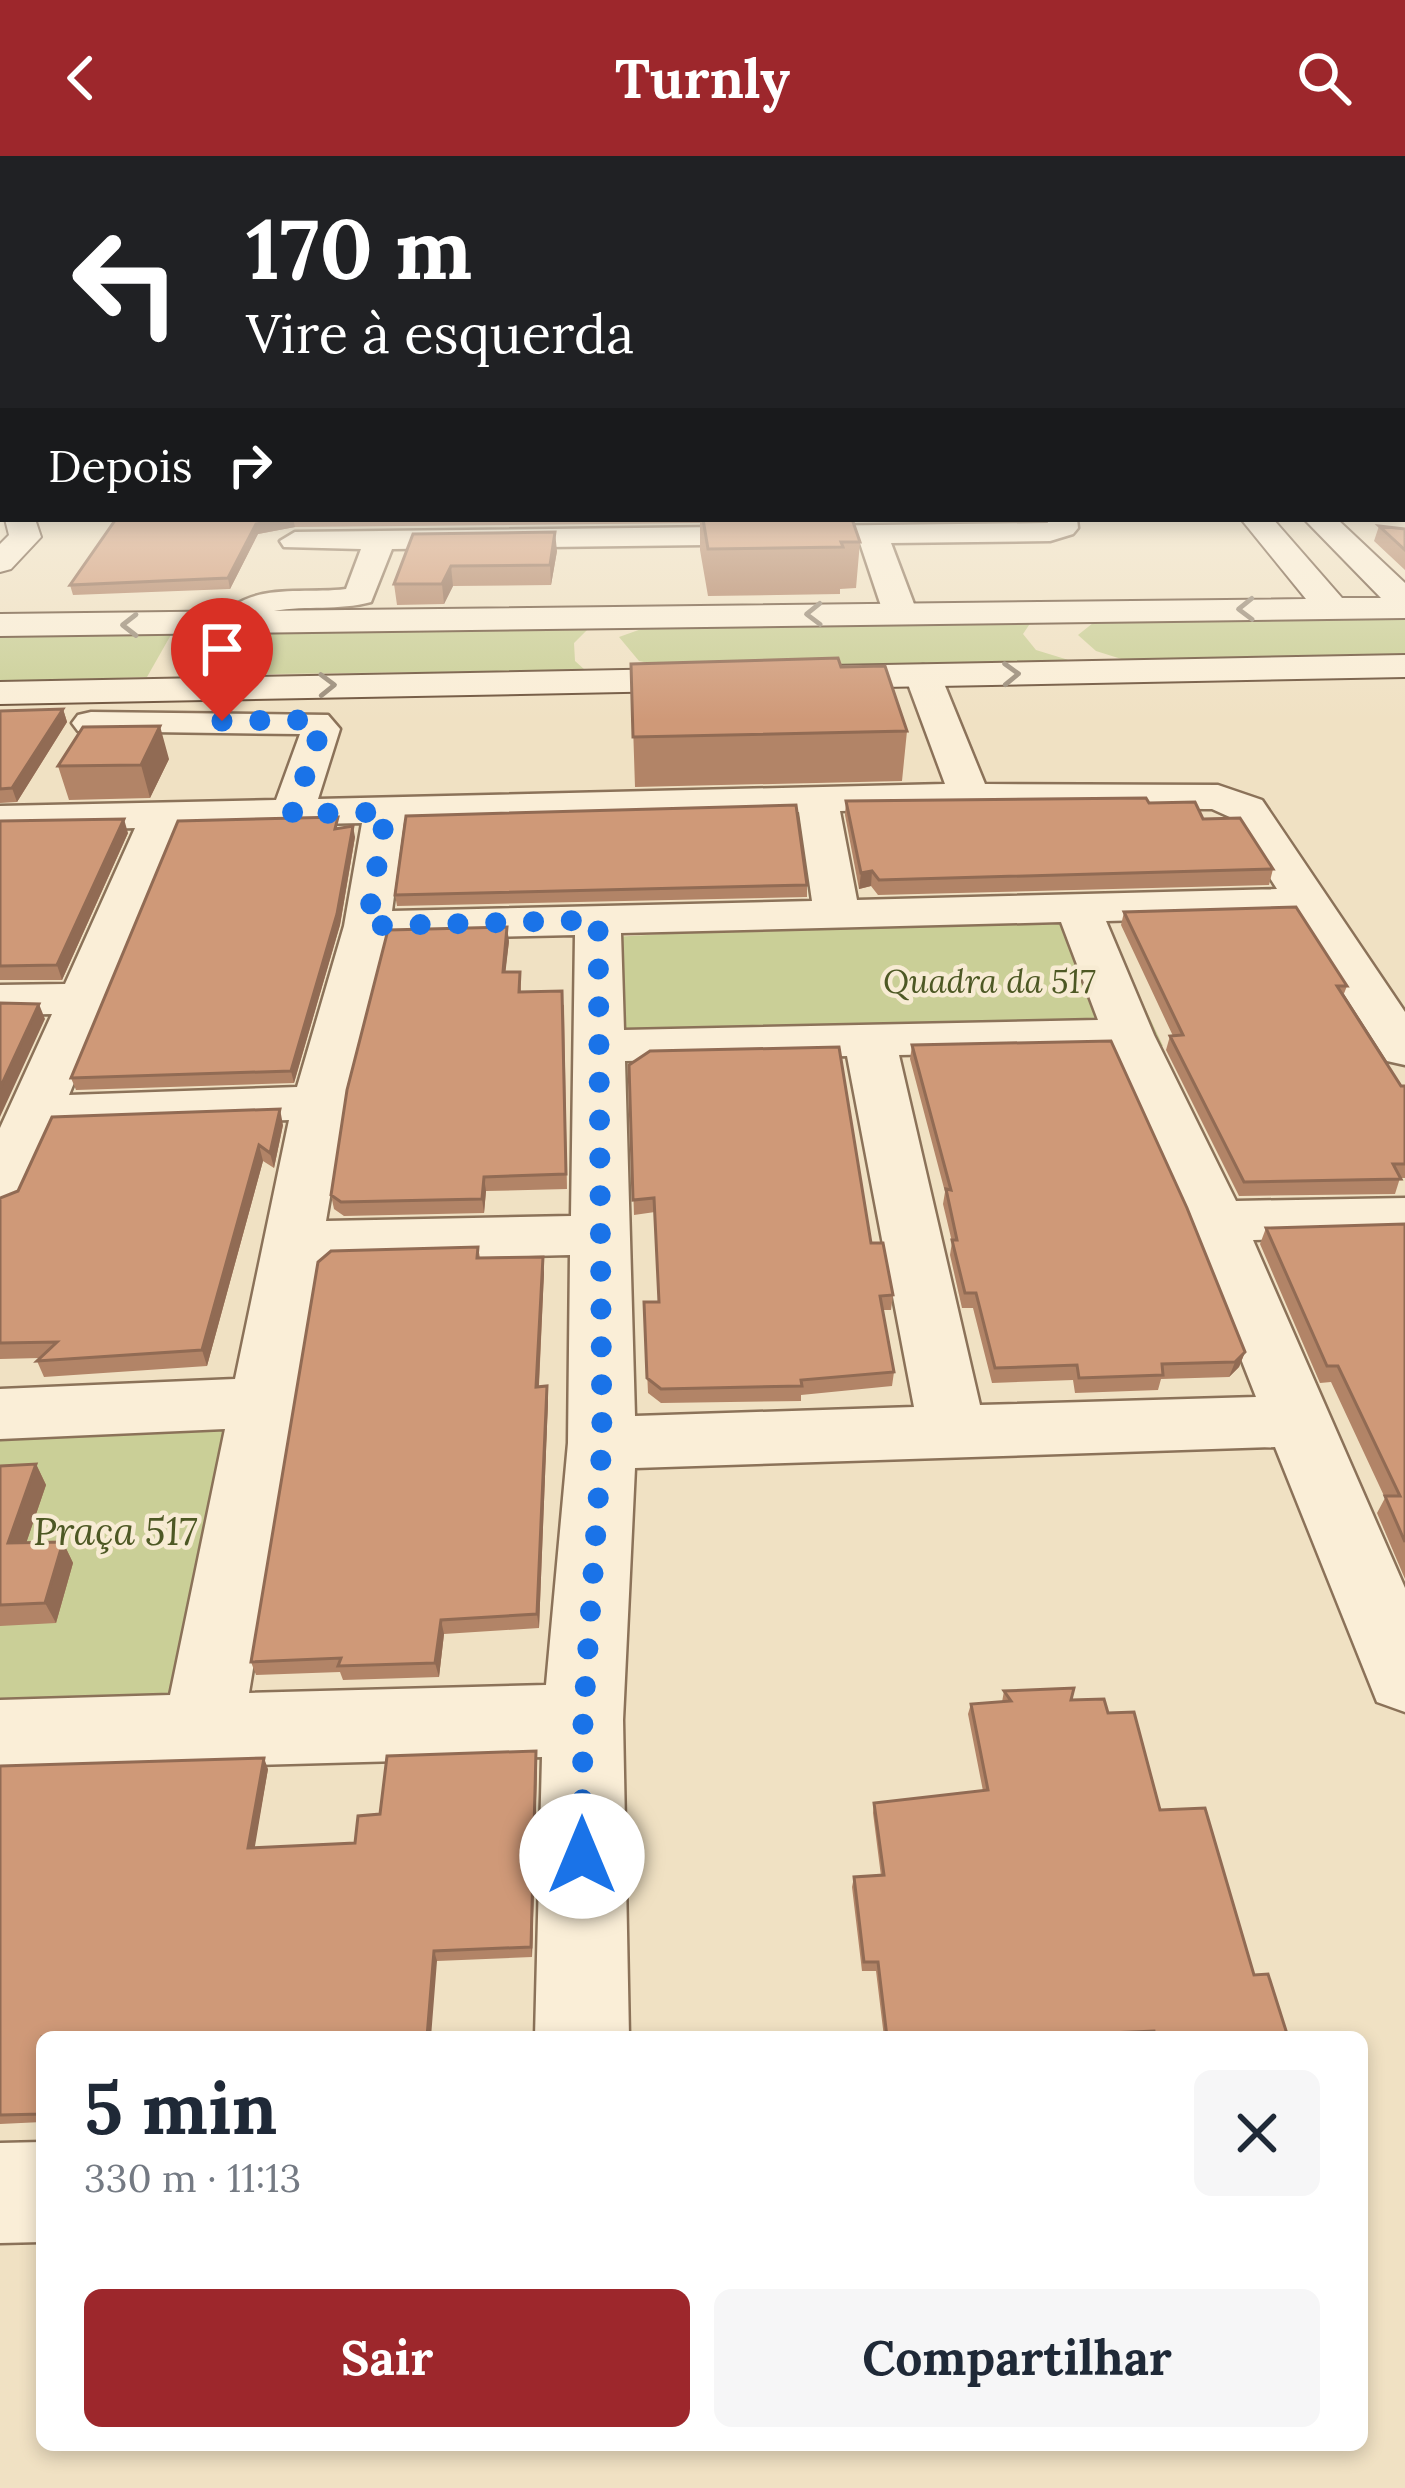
<!DOCTYPE html>
<html lang="pt">
<meta charset="utf-8">
<style>
body{margin:0;font-family:Lora,serif;background:#f6f6f7;color:#1f2937;height:100vh;display:flex;flex-direction:column;font-size:45px;white-space:nowrap}
*{box-sizing:border-box;margin:0}
p{font-size:39px;color:#747a83}
.icon{flex:none;width:66px;height:66px;fill:none;stroke:currentColor;stroke-width:2;stroke-linecap:round;stroke-linejoin:round}
.map{position:relative;flex:1;overflow:hidden}
.drawer{position:absolute;left:36px;top:1875px;width:1332px;height:420px;display:flex;flex-direction:column;background:#fff;border-radius:18px;box-shadow:0 6px 18px #0003}
.drawer>*{flex:none}
.banner{position:absolute;left:0px;top:0px;width:1407px;height:366px;box-shadow:0 6px 18px #0003;background:#202124;color:#fff;overflow:hidden}
.pin{position:absolute;display:grid;place-items:center;width:102px;height:102px;color:#fff;margin:-123px -51px;border-radius:50% 50% 50% 0;rotate:-45deg;box-shadow:0 0 12px #0007}
.pin .icon{rotate:45deg}
.me{position:absolute;width:132px;margin:-66px;rotate:0deg;stroke-linejoin:round;filter:drop-shadow(0 0 9px #0008)}
.turn{display:flex;align-items:center;gap:42px;height:252px;padding:0 48px;font-size:54px}
.turn .icon{width:156px;height:156px;stroke-width:2.5}
.turn b{display:block;font-size:84px;line-height:102px}
.then{display:flex;align-items:center;height:114px;padding:0 48px;background:#0003;gap:24px;font-size:45px}
.round{display:grid;place-items:center;flex:none;width:126px;height:126px;border-radius:18px;background:#f6f6f7}
.overview{display:flex;align-items:center;justify-content:space-between;height:204px;padding:0 48px}
h1{font-size:72px;font-weight:700;line-height:90px}
.cta{display:flex;gap:24px;margin-top:auto;padding:24px 48px}
.cta a{flex:1;height:138px;border-radius:18px;background:#9d272c;color:#fff;font-size:48px;font-weight:700;line-height:138px;text-align:center}
.cta a+a{background:#f6f6f7;color:#1f2937}
header{display:flex;justify-content:space-between;align-items:center;height:156px;padding:0 48px;background:#9d272c;color:#fff;font-size:54px;font-weight:700}
.map>svg:first-child{display:block}
</style>
<header><svg class="icon" aria-label="back" viewBox="0 0 24 24"><path d="M15 5l-7 7 7 7"/></svg>Turnly<svg class="icon" aria-label="search" viewBox="0 0 24 24"><circle cx="10" cy="10" r="6"/><path d="M15 15l6 6"/></svg></header>
<div class="map">
<svg width="1405" height="2332" viewBox="0 0 1405 2332">
<rect width="100%" height="100%" fill="#f0e1c3"/>
<path fill="#cacf97" d="M 1405,457 L 1405,501 L 1131,506 L 1096,495 L 1078,479 L 1098,463 Z
M 1033,463 L 1023,478 L 1036,494 L 1075,506 L 683,514 L 639,505 L 619,481 L 647,471 Z
M 589,472 L 574,487 L 575,505 L 585,514 L 189,519 L 212,476 Z
M 172,477 L 147,521 L 0,526 L 0,479 Z
M 1098,752 L 1163,890 L 617,894 L 614,781 Z
M 253,1253 L 193,1580 L 0,1589 L 0,1264 Z"/>
<g fill="none" stroke-linecap="round" stroke-linejoin="round">
<g stroke="#8b7259" stroke-width="5">
<path id="street" d="M 1404,280 L 1405,280 L 1405,297 L 1404,297 Z
M 1047,363 L 1077,363 L 1078,372 L 1073,378 L 1050,385 L 891,387 L 917,456 L 900,466 L 883,456 L 860,387 L 392,393 L 371,446 C 338,455 307,449 274,455 C 256,458 249,474 232,478 L 215,468 C 247,424 299,439 346,433 L 361,393 L 284,391 L 280,385 L 295,376 L 1048,367 Z
M 923,509 L 936,512 L 941,520 L 985,628 L 1218,629 L 1262,644 L 1405,856 L 1405,909 L 1387,905 L 1294,760 L 1106,765 L 1154,879 L 1236,1045 L 1405,1042 L 1405,1080 L 1253,1084 L 1405,1432 L 1405,1556 L 1377,1546 L 1275,1291 L 635,1312 L 623,1564 L 629,1881 L 535,1881 L 542,1601 L 0,1616 L 0,1544 L 170,1539 L 225,1273 L 0,1283 L 0,1233 L 235,1223 L 289,964 L 55,972 L 20,1049 L 0,1055 L 0,972 L 52,858 L 0,859 L 0,829 L 65,828 L 135,672 L 0,676 L 0,650 L 276,644 L 300,578 L 78,575 L 72,567 L 78,559 L 91,556 L 328,559 L 340,573 L 318,643 L 945,628 L 905,520 L 910,512 ZM 970,652 L 1212,653 L 1232,662 L 1277,733 L 857,744 L 840,655 ZM 799,656 L 812,745 L 392,755 L 404,666 ZM 362,667 L 344,770 L 297,931 L 69,939 L 178,671 ZM 1061,766 L 1098,864 L 624,874 L 621,777 ZM 575,779 L 571,1060 L 326,1065 L 346,947 L 387,783 ZM 1111,895 L 1187,1065 L 1256,1241 L 980,1249 L 899,899 ZM 847,900 L 914,1251 L 635,1260 L 625,905 ZM 570,1099 L 568,1287 L 546,1529 L 249,1537 L 320,1105 Z
M 42,1986 L 42,2086 L 0,2087 L 0,1987 Z"/>
</g>
<g stroke="#6d533c" stroke-width="4">
<path id="secondary" d="M 5,363 L 35,363 L 41,381 L 11,413 L 0,416 L 0,388 L 9,379 Z
M 1241,363 L 1273,363 L 1342,442 L 1381,442 L 1304,363 L 1337,363 L 1405,427 L 1405,462 L 0,480 L 0,458 L 1306,443 Z
M 1405,499 L 1405,521 L 0,548 L 0,526 Z"/>
</g>
<g stroke="#59402e" stroke-width="4">
<path id="highway" d="M 3,238 L 3,255 L 0,256 L 0,239 Z
M 3,342 L 3,361 L 0,362 L 0,343 Z"/>
</g>
<use href="#street" fill="#faeed7" fill-rule="evenodd"/>
<use href="#secondary" fill="#faeed7" fill-rule="evenodd"/>
<use href="#highway" fill="#e29d51" fill-rule="evenodd"/>
</g>
<path fill="#b28467" d="M 116,363 L 1005,363 L 853,365 L 860,386 L 856,432 L 840,433 L 840,438 L 708,440 L 700,394 L 700,367 L 295,371 L 258,378 L 230,433 L 73,439 L 70,429 Z
M 1379,370 L 1405,373 L 1405,414 L 1374,385 Z
M 413,378 L 557,395 L 551,429 L 453,430 L 444,448 L 397,449 L 394,428 Z
M 631,508 L 841,511 L 907,575 L 902,625 L 635,631 Z
M 63,553 L 67,566 L 17,646 L 0,647 L 0,555 Z
M 169,603 L 150,642 L 69,644 L 58,610 Z
M 846,645 L 1149,647 L 1203,663 L 1273,713 L 1269,729 L 878,739 L 871,730 L 859,733 L 845,659 Z
M 0,665 L 128,677 L 62,824 L 0,824 Z
M 340,672 L 355,681 L 340,769 L 294,927 L 76,934 L 71,922 Z
M 807,729 L 807,741 L 397,750 L 395,739 Z
M 1124,756 L 1347,830 L 1343,840 L 1401,930 L 1405,930 L 1405,1022 L 1400,1022 L 1395,1038 L 1239,1040 L 1166,894 L 1170,880 L 1173,880 L 1121,769 Z
M 509,785 L 505,816 L 520,816 L 521,836 L 564,849 L 567,1033 L 486,1035 L 484,1057 L 344,1060 L 334,1053 L 331,1039 Z
M 912,889 L 1245,1196 L 1239,1211 L 1229,1221 L 1161,1223 L 1158,1234 L 1075,1237 L 1073,1224 L 992,1227 L 973,1152 L 962,1152 L 950,1099 L 952,1086 L 943,1048 L 945,1036 L 910,903 Z
M 629,909 L 871,1087 L 893,1139 L 891,1154 L 883,1154 L 894,1216 L 892,1230 L 801,1239 L 801,1245 L 661,1247 L 648,1237 L 644,1146 L 659,1146 L 655,1056 L 634,1059 Z
M 283,969 L 274,1012 L 263,1005 L 207,1210 L 44,1221 L 37,1205 L 40,1202 L 0,1203 L 0,1042 Z
M 1405,1068 L 1405,1423 L 1377,1357 L 1385,1342 L 1331,1226 L 1320,1227 L 1260,1088 L 1266,1072 Z
M 478,1091 L 480,1102 L 544,1116 L 539,1230 L 548,1245 L 539,1472 L 444,1478 L 439,1521 L 343,1524 L 340,1516 L 256,1519 L 251,1506 Z
M 36,1308 L 46,1329 L 26,1387 L 63,1386 L 73,1407 L 56,1467 L 0,1470 L 0,1310 Z
M 1004,1535 L 1071,1544 L 1108,1557 L 1288,1881 L 884,1881 L 876,1815 L 862,1815 L 852,1731 L 854,1721 L 881,1720 L 873,1657 L 874,1647 L 983,1635 L 968,1558 L 971,1548 L 1002,1546 Z
M 537,1606 L 532,1801 L 437,1805 L 42,1881 L 42,1966 L 0,1968 L 0,1610 L 268,1613 L 254,1691 L 355,1687 L 380,1658 Z"/>
<path fill="#916b54" d="M 284,363 L 293,363 L 295,371 L 258,378 L 230,433 L 228,422 L 256,368 Z
M 555,376 L 557,395 L 551,429 L 550,409 Z
M 451,410 L 453,430 L 444,448 L 442,428 Z
M 63,553 L 67,566 L 17,646 L 12,632 Z
M 160,570 L 169,603 L 150,642 L 141,609 Z
M 124,663 L 128,677 L 62,824 L 57,809 Z
M 353,670 L 355,681 L 340,769 L 294,927 L 291,915 Z
M 872,715 L 871,730 L 859,733 L 861,717 Z
M 507,771 L 509,785 L 504,829 L 503,816 Z
M 39,848 L 45,863 L 0,961 L 0,932 Z
M 280,953 L 283,969 L 274,1012 L 270,997 Z
M 259,989 L 263,1005 L 207,1210 L 202,1194 Z
M 484,1021 L 486,1035 L 484,1057 L 482,1043 Z
M 543,1101 L 544,1116 L 538,1245 L 536,1231 Z
M 1245,1196 L 1239,1211 L 1229,1221 L 1235,1206 Z
M 547,1230 L 548,1245 L 539,1472 L 537,1458 Z
M 36,1308 L 46,1329 L 19,1408 L 8,1387 Z
M 63,1386 L 73,1407 L 56,1467 L 45,1447 Z
M 441,1464 L 444,1478 L 439,1521 L 435,1507 Z
M 536,1595 L 537,1606 L 532,1801 L 531,1791 Z
M 264,1602 L 268,1613 L 253,1702 L 248,1692 Z
M 434,1795 L 437,1805 L 431,1881 L 427,1881 Z"/>
<path fill="#cf9978" stroke="#916b54" stroke-width="3" d="M 116,363 L 284,363 L 256,368 L 228,422 L 70,429 Z
M 703,363 L 852,363 L 860,386 L 841,386 L 843,391 L 708,393 Z
M 1379,370 L 1405,373 L 1405,394 Z
M 555,376 L 550,409 L 451,410 L 442,428 L 394,428 L 413,378 Z
M 838,502 L 841,511 L 885,510 L 907,575 L 633,581 L 631,508 Z
M 63,553 L 12,632 L 0,633 L 0,555 Z
M 160,570 L 141,609 L 58,610 L 83,571 Z
M 1146,642 L 1149,647 L 1195,646 L 1203,663 L 1240,662 L 1273,713 L 879,724 L 872,715 L 861,717 L 846,645 Z
M 796,649 L 807,729 L 395,739 L 406,660 Z
M 338,661 L 335,673 L 353,670 L 337,758 L 291,915 L 71,922 L 178,665 Z
M 124,663 L 57,809 L 0,810 L 0,665 Z
M 1296,751 L 1347,830 L 1337,830 L 1401,930 L 1405,930 L 1405,1008 L 1393,1008 L 1401,1023 L 1244,1026 L 1170,880 L 1183,879 L 1124,756 Z
M 507,771 L 503,816 L 520,816 L 519,836 L 562,835 L 566,1018 L 484,1021 L 482,1043 L 341,1046 L 331,1039 L 347,934 L 388,774 Z
M 0,847 L 39,848 L 0,932 Z
M 1111,885 L 1187,1052 L 1245,1196 L 1235,1206 L 1162,1208 L 1163,1219 L 1079,1222 L 1077,1209 L 995,1212 L 976,1137 L 965,1137 L 952,1084 L 957,1084 L 946,1033 L 951,1034 L 912,889 Z
M 839,891 L 871,1087 L 883,1087 L 893,1139 L 880,1140 L 894,1216 L 801,1224 L 802,1230 L 661,1233 L 647,1222 L 644,1146 L 659,1146 L 654,1042 L 633,1044 L 629,909 L 650,895 Z
M 280,953 L 270,997 L 259,989 L 202,1194 L 37,1205 L 57,1186 L 0,1187 L 0,1042 L 18,1035 L 52,961 Z
M 1405,1068 L 1405,1386 L 1385,1340 L 1400,1340 L 1338,1210 L 1327,1210 L 1266,1072 Z
M 478,1091 L 477,1102 L 543,1101 L 536,1231 L 547,1230 L 537,1458 L 441,1464 L 435,1507 L 338,1510 L 341,1502 L 251,1506 L 318,1106 L 331,1095 Z
M 36,1308 L 8,1387 L 63,1386 L 45,1447 L 0,1449 L 0,1310 Z
M 1074,1532 L 1071,1544 L 1104,1543 L 1108,1557 L 1134,1556 L 1160,1654 L 1205,1652 L 1254,1819 L 1268,1818 L 1288,1881 L 1155,1881 L 1154,1875 L 1018,1881 L 887,1881 L 878,1806 L 864,1806 L 854,1721 L 884,1719 L 874,1647 L 988,1634 L 971,1548 L 1011,1545 L 1004,1535 Z
M 536,1595 L 531,1791 L 434,1795 L 427,1881 L 42,1881 L 42,1958 L 0,1959 L 0,1610 L 264,1602 L 248,1692 L 355,1687 L 358,1660 L 380,1658 L 387,1600 Z"/>
<defs><path id="oneway-chevron" d="M-2-3.5L2.5 0L-2 3.5" fill="none" stroke-width="1.6" stroke-linecap="round" stroke-linejoin="round" transform="scale(3)"/></defs>
<g stroke="#9a8c7a">
<use href="#oneway-chevron" transform="translate(1246 453) rotate(179)"/>
<use href="#oneway-chevron" transform="translate(814 458) rotate(179)"/>
<use href="#oneway-chevron" transform="translate(130 469) rotate(180)"/>
<use href="#oneway-chevron" transform="translate(1011 518) rotate(-2)"/>
<use href="#oneway-chevron" transform="translate(327 529) rotate(-1)"/>
</g>
<linearGradient id="sky" x2="0" y2="1"><stop stop-color="#8dbad5"/><stop offset="0.42" stop-color="#f8f2e4"/><stop offset="1" stop-color="#f8f2e4" stop-opacity="0"/></linearGradient>
<rect width="1405" height="564" fill="url(#sky)"/>
<g fill="none" stroke-linecap="round" stroke-linejoin="round">
<path stroke="#1a73e8" stroke-width="21" stroke-dasharray="0 37.8" d="M 222,565 L 302,564 L 321,573 L 292,658 L 386,656 L 367,770 L 598,764 L 602,1287 L 583,1564 L 582,1700"/>
</g>
<g text-anchor="middle" dominant-baseline="central" stroke-width="9" stroke-linejoin="round" paint-order="stroke">
<g font-size="33" font-style="italic" fill="#4d5824" stroke="#f7ebd3">
<text x="989" y="825">Quadra da 517</text>
</g>
<g font-size="39" font-style="italic" fill="#4d5824" stroke="#f7ebd3">
<text x="115" y="1375">Praça 517</text>
</g>
</g>
</svg>
<div class="pin" style="left:222px;top:565px;background:#d93025"><svg class="icon" aria-label="arrive" viewBox="0 0 24 24"><path d="M6 21V4h12l-3 4 3 4H6"/></svg></div>
<svg class="me" style="left:582px;top:1700px" viewBox="-20 -20 40 40"><circle r="19" fill="#fff"/><path d="M0-13L10 11 0 6-10 11z" fill="#1a73e8"/></svg>
<div class="banner">
<div class="turn"><svg class="icon" aria-label="left" viewBox="0 0 24 24"><path d="M17 20v-9H6M10 6l-5 5 5 5"/></svg><div><b>170 m</b>Vire à esquerda</div></div>
<div class="then">Depois<svg class="icon" aria-label="right" viewBox="0 0 24 24"><path d="M7 20v-9h11M14 6l5 5-5 5"/></svg></div>
</div>
<section class="drawer">
<div class="overview"><div><h1>5 min</h1><p>330 m · 11:13</p></div><a class="round"><svg class="icon" aria-label="close" viewBox="0 0 24 24"><path d="M6 6l12 12M18 6L6 18"/></svg></a></div>
<div class="cta"><a>Sair</a><a>Compartilhar</a></div>
</section>
</div>
